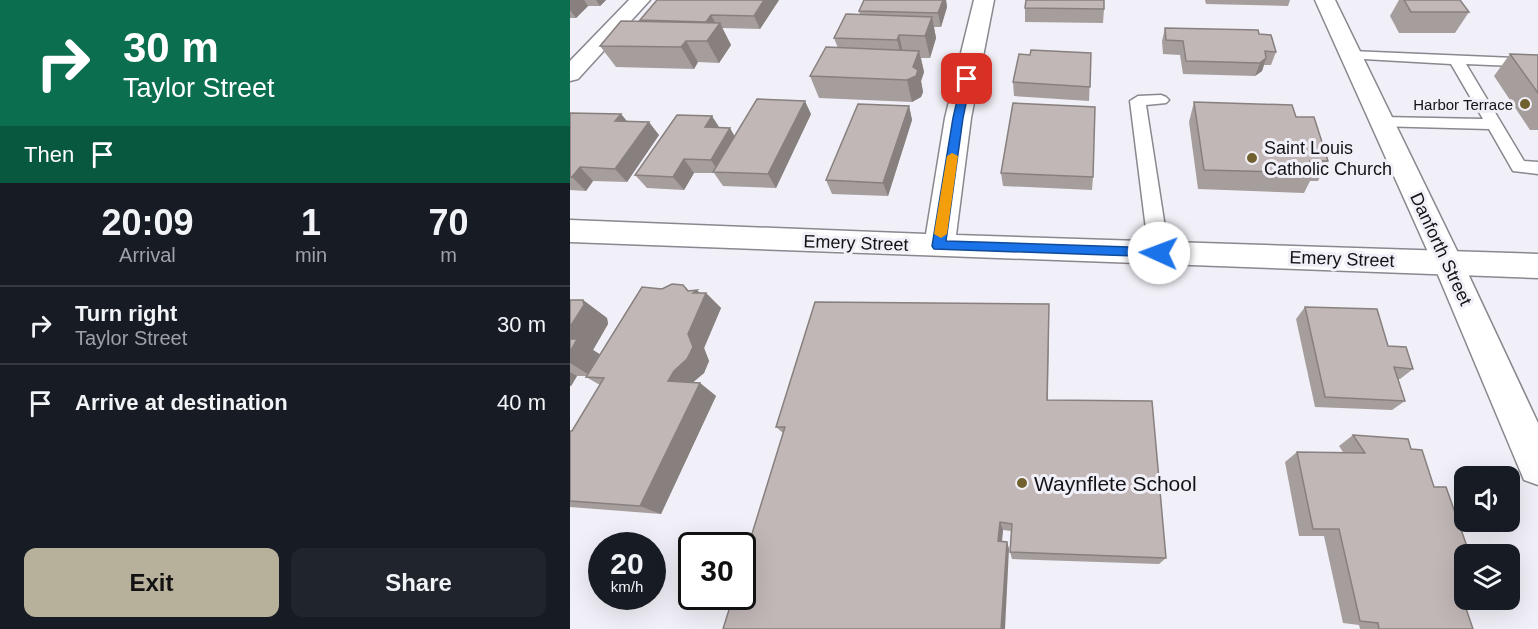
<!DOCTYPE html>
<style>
body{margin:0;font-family:Helvetica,sans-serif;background:#20242c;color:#f1f3f6;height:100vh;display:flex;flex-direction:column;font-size:22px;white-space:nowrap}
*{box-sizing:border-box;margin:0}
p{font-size:20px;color:#9ea1a6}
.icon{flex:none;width:33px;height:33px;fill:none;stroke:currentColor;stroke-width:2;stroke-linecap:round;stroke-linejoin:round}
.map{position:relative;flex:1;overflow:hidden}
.sheet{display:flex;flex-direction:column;background:#171b24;width:570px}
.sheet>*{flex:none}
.guide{background:#0b6e4f;color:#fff;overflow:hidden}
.tools{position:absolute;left:884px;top:466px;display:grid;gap:12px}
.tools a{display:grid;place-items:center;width:66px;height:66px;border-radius:12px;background:#171b24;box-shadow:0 6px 24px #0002;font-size:30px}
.speed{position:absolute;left:18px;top:532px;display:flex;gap:12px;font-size:30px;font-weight:700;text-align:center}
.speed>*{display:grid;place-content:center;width:78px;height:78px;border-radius:50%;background:#171b24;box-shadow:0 6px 24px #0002;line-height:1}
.speed small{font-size:15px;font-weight:400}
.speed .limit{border:3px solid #111;border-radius:9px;background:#fff;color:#111}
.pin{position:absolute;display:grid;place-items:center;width:51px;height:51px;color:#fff;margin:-26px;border-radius:12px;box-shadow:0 3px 9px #0006}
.me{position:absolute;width:66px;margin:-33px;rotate:272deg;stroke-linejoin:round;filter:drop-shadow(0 0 4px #0008)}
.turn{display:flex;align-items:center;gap:21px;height:126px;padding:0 24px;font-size:27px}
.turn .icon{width:78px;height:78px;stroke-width:2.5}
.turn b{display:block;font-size:42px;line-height:51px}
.then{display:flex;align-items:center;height:57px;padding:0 24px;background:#0003;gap:12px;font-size:22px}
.eta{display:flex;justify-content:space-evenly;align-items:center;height:102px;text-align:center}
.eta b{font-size:36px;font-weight:700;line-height:42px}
.action{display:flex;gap:12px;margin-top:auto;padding:12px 24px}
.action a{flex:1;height:69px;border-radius:12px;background:#b7b19c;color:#111;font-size:24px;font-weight:700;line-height:69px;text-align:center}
.action a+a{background:#20242c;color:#f1f3f6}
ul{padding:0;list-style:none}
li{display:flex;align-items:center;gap:18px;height:78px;padding:0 24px;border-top:2px solid #363941}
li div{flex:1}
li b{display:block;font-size:22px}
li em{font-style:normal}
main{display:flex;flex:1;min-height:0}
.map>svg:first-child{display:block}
</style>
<main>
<section class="sheet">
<div class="guide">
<div class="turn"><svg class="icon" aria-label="right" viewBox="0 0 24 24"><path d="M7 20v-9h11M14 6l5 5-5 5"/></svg><div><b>30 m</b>Taylor Street</div></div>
<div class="then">Then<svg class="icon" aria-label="arrive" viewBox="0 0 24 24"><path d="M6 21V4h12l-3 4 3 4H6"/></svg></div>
</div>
<div class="eta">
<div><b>20:09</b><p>Arrival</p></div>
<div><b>1</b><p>min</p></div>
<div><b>70</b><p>m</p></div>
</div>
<ul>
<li><svg class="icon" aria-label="right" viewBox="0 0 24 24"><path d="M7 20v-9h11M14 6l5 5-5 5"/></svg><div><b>Turn right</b><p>Taylor Street</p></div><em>30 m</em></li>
<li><svg class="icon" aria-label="arrive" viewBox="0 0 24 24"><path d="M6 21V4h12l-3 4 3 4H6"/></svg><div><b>Arrive at destination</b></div><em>40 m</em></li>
</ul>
<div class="action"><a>Exit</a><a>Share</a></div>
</section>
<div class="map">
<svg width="968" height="629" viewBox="0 0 968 629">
<rect width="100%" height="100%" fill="#f1eff7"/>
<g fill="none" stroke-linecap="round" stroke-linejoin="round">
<g stroke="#8a878f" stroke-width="3">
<path id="lane" d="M 781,51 L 968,59 L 968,67 L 896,64 L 954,161 L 968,162 L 968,174 L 943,171 L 919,129 L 806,126 L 804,122 L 812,117 L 913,119 L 881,64 L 776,58 L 774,55 Z
M 591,95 L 596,97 L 599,100 L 596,103 L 576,105 L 599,253 L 596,258 L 589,261 L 582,258 L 579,253 L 560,101 L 568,96 Z"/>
</g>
<g stroke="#8a878f" stroke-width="3">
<path id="street" d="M 59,0 L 80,0 L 8,79 L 0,81 L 0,61 Z
M 404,0 L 424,0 L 401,118 L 386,235 L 968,254 L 968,278 L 0,242 L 0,220 L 356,234 L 375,118 Z"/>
</g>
<g stroke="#8a878f" stroke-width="3">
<path id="secondary" d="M 745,0 L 765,0 L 893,263 L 968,423 L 968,485 L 954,480 L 863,263 Z"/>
</g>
<use href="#lane" fill="#fff" fill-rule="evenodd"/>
<use href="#street" fill="#fff" fill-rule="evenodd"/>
<use href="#secondary" fill="#fff" fill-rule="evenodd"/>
</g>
<path fill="#a69d9d" d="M 0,0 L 36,0 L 30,6 L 18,6 L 6,18 L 0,18 Z
M 87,0 L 209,0 L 190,29 L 152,28 L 161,45 L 149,63 L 128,62 L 124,69 L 46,67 L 30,46 L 71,22 L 70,20 Z
M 294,0 L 376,0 L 377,7 L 371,27 L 364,27 L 366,38 L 360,58 L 351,58 L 354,72 L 351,81 L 353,92 L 351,97 L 342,102 L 249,98 L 240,76 L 268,48 L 264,38 L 290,15 L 289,11 Z
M 635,0 L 720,0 L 718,6 L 636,4 Z
M 829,0 L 890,0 L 899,12 L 885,33 L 829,33 L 820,16 Z
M 455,8 L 534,9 L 533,23 L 455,22 Z
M 595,28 L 689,34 L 706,52 L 701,65 L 694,65 L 692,71 L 685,76 L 613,74 L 610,55 L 593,54 L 592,41 Z
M 521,53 L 519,101 L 444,96 L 443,82 L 460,55 Z
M 940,54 L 968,55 L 968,130 L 960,130 L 924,76 Z
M 624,102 L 726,117 L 758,161 L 748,181 L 740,181 L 734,193 L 628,189 L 619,122 Z
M 339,106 L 342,120 L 318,196 L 262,194 L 256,180 Z
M 0,113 L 51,114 L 57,121 L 89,135 L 57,182 L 23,181 L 16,191 L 0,190 Z
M 241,114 L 206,188 L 153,186 L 144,173 L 124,173 L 114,190 L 77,188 L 65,175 L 150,128 L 165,136 Z
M 431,173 L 523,177 L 522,190 L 433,186 Z
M 113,285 L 119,291 L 127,290 L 130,293 L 136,293 L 151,308 L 134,348 L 139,361 L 134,373 L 122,383 L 130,383 L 146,396 L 91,514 L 0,507 L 0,431 L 2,431 L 30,385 L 16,377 L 17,376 L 7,376 L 1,386 L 0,386 L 0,300 L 13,300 L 37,318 L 38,324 L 23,350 L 30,355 L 92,289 Z
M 479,304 L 478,400 L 596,558 L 589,564 L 442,559 L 440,552 L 441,531 L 433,530 L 432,541 L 437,542 L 439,549 L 213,433 L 206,427 Z
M 735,307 L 818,346 L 843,369 L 830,379 L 828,379 L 835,401 L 822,410 L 745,407 L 726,319 Z
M 783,435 L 841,449 L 864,487 L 894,555 L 894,580 L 887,581 L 903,629 L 790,629 L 789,625 L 773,623 L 754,536 L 729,536 L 715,462 L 727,452 L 773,452 L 769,446 Z"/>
<path fill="#87807f" d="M 0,0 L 14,0 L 18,6 L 6,18 L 0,10 Z
M 26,0 L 36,0 L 30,6 Z
M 194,0 L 209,0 L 190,29 L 184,16 Z
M 373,0 L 376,0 L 377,7 L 371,27 L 368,13 Z
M 141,15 L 147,26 L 150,23 L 161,45 L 149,63 L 137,41 L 142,33 L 136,22 Z
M 362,17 L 366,38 L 360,58 L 355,36 Z
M 329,35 L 334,57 L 333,61 L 327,40 Z
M 116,41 L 128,62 L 124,69 L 111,47 Z
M 349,51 L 354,72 L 351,81 L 353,92 L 351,97 L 342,102 L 337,80 L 343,67 Z
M 696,58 L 692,71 L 685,76 L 690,63 Z
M 235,101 L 241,114 L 206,188 L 198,174 Z
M 339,106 L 342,120 L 318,196 L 313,183 Z
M 51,114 L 62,128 L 45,121 Z
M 142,116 L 151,130 L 135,127 Z
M 79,122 L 89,135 L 57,182 L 45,169 Z
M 160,128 L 168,142 L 150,174 L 141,160 Z
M 114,159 L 124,173 L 114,190 L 103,177 Z
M 10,167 L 23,181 L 16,191 L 2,177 Z
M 113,285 L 128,300 L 123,293 L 127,290 L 134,298 L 136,293 L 151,308 L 134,348 L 139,361 L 134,373 L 121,384 L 98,381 L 104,371 L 118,334 L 118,291 Z
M 13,300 L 37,318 L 38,324 L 23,350 L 33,356 L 21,376 L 0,363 L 0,327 Z
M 479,304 L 479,320 L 477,414 L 477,400 Z
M 0,372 L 7,376 L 1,386 L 0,385 Z
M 130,383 L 146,396 L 91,514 L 70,506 Z
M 430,522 L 433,530 L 431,548 L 428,541 Z
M 437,542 L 439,549 L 435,629 L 431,629 Z"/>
<path fill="#c1b7b6" stroke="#87807f" stroke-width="1.5" d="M 87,0 L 194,0 L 184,16 L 141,15 L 136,22 L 70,20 Z
M 294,0 L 373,0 L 368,13 L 289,11 Z
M 456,0 L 534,0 L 534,9 L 455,8 Z
M 834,0 L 890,0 L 899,12 L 841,12 Z
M 276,14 L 362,17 L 355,36 L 329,35 L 327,40 L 264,38 Z
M 51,21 L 150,23 L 137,41 L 116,41 L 111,47 L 30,46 Z
M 595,28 L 688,30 L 689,34 L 701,35 L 706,52 L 695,51 L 696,58 L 690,63 L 616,61 L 613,41 L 596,40 Z
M 256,47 L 349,51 L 343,67 L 348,70 L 346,76 L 337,80 L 240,76 Z
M 461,50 L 521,53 L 520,87 L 443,82 L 449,54 L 460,55 Z
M 940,54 L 968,55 L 968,93 Z
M 187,99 L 235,101 L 198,174 L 143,172 Z
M 624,102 L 722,105 L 726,117 L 744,117 L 758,161 L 740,161 L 744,173 L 634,170 Z
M 443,103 L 525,107 L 523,177 L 431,173 Z
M 288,104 L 339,106 L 313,183 L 256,180 Z
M 0,113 L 51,114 L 45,121 L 79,122 L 45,169 L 10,167 L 2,177 L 0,177 Z
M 107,115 L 142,116 L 135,127 L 160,128 L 141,160 L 114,159 L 103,177 L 65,175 Z
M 102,284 L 113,285 L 118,291 L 127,290 L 123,293 L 136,293 L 118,334 L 123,347 L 117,359 L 104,371 L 98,381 L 130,383 L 70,506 L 0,501 L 0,431 L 2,431 L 34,378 L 16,377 L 72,287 L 92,289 Z
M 0,300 L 13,300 L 14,305 L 0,327 Z
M 245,302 L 479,304 L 477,400 L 582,401 L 596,558 L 440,552 L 442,524 L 430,522 L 428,541 L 437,542 L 431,629 L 153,629 L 163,597 L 172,597 L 172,566 L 215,427 L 206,427 Z
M 735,307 L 807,309 L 818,346 L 836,347 L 843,369 L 824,367 L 835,401 L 755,397 Z
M 0,339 L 7,339 L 0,352 Z
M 783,435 L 838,439 L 841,449 L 852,450 L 864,487 L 876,487 L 900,555 L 894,555 L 894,576 L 885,576 L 903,629 L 809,629 L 808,623 L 790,621 L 769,529 L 743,529 L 727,452 L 795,453 Z"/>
<path fill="#1a73e8" stroke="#114b97" stroke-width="1.5" d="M 397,76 L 401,79 L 393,118 L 376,241 L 589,248 L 595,253 L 594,257 L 364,249 L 362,246 L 383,118 L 392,79 Z"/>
<path fill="#f59e0b" d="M 382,153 L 388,156 L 377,234 L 371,238 L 364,234 L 377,156 Z"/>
<g fill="#71612f" stroke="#f1eff7" stroke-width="2">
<circle cx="955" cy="104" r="6"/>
<circle cx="682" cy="158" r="6"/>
<circle cx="452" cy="483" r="6"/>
</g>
<g text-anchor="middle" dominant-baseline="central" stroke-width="6" stroke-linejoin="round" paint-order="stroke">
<g font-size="15" fill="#141315" stroke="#f1eff7" text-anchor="end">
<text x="943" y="104">Harbor Terrace</text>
</g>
<g font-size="18" fill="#141315" stroke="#f1eff7" text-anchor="start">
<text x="694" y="148">Saint Louis<tspan x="694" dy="21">Catholic Church</tspan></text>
</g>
<g font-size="18" fill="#141315" stroke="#f1eff7">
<text transform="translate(286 243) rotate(2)">Emery Street</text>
<text transform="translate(871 249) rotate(65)">Danforth Street</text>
<text transform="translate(772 259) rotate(2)">Emery Street</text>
</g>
<g font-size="21" fill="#141315" stroke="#f1eff7" text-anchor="start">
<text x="464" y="483">Waynflete School</text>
</g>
</g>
</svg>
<div class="tools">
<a><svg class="icon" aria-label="sound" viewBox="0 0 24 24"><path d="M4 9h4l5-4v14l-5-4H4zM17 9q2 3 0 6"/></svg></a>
<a><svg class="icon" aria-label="layers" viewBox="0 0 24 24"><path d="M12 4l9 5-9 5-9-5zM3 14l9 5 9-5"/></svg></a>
</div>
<div class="speed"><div>20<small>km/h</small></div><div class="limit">30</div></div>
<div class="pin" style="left:397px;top:79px;background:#d93025"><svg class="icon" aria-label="arrive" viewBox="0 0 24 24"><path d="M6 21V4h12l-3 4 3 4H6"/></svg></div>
<svg class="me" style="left:589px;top:253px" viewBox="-20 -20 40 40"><circle r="19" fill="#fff"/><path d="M0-13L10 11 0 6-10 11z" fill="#1a73e8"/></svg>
</div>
</main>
